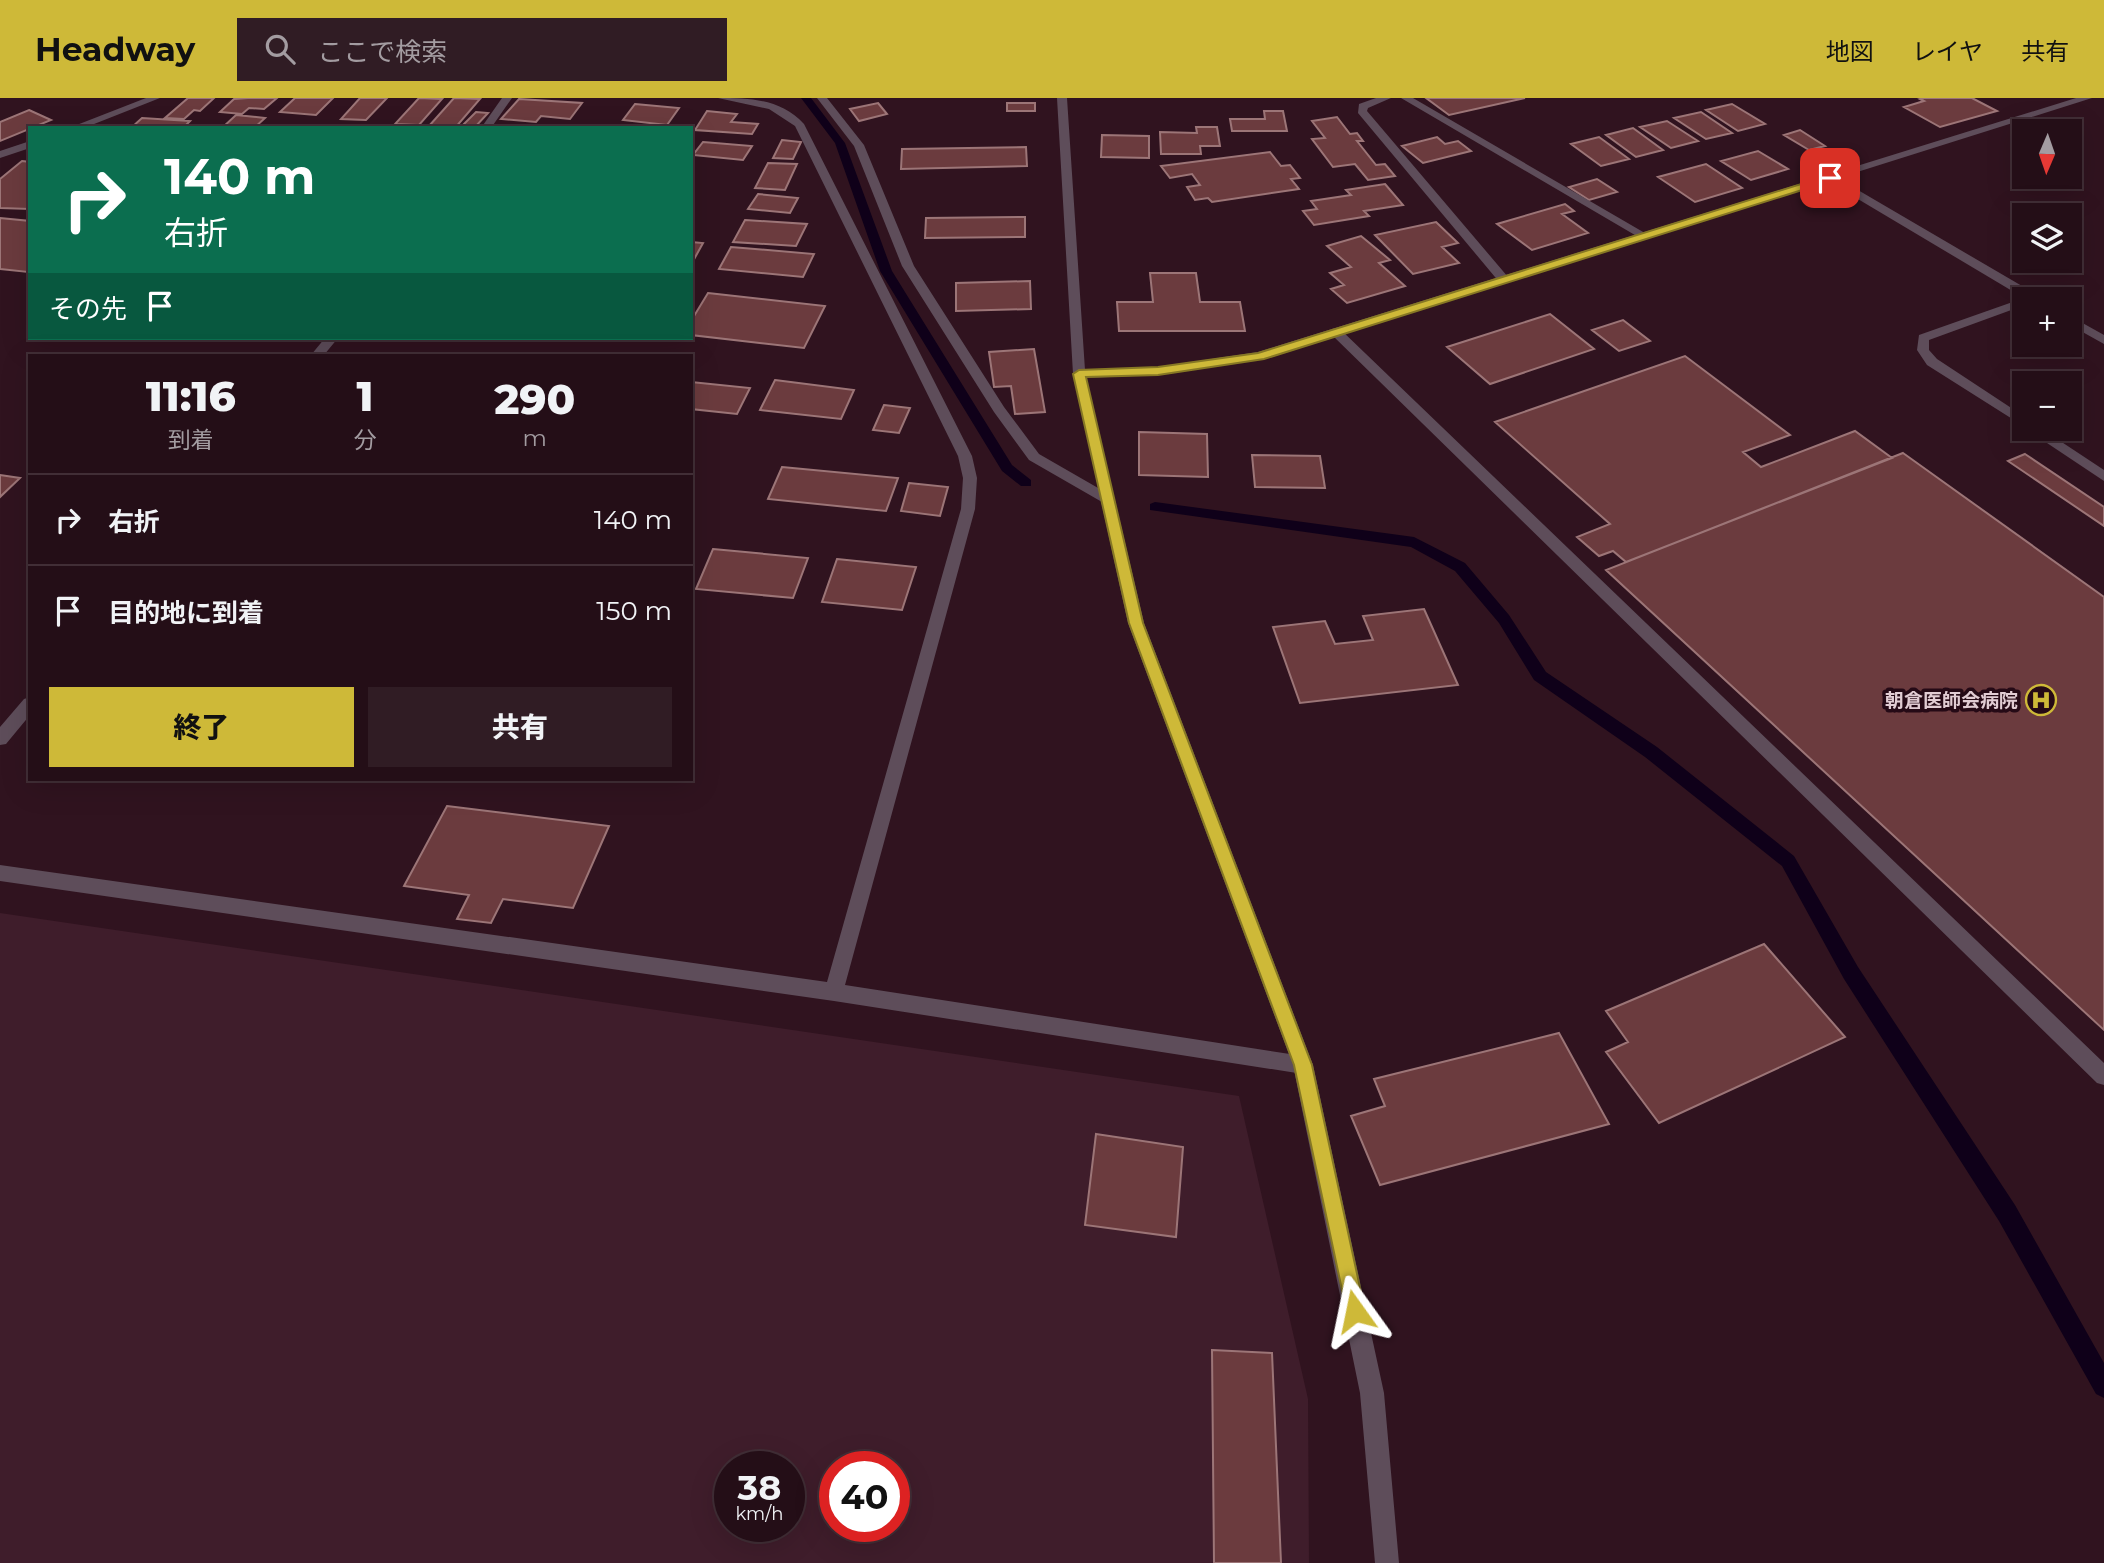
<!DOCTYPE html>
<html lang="ja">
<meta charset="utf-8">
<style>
body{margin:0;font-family:Montserrat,"Noto Sans JP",sans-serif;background:#301c24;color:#f1f3f6;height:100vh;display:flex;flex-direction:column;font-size:26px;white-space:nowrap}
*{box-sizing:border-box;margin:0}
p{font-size:23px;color:#a39ca1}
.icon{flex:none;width:38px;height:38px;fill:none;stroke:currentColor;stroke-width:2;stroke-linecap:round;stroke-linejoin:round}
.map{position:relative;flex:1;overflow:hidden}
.drawer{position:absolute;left:28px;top:256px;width:665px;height:427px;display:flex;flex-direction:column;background:#240e17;border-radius:0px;box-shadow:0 7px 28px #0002,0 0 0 2px #412e36}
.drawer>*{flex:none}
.hud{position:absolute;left:28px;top:28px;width:665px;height:214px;border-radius:0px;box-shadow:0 7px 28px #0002,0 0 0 2px #412e36;background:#0b6e4f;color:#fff;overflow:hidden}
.needle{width:46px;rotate:182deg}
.buttons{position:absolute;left:2012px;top:21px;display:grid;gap:14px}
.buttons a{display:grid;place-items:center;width:70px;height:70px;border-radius:0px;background:#240e17;box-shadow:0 7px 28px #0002,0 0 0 2px #412e36;font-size:35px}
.speed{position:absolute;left:714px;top:1353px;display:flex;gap:14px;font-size:35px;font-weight:700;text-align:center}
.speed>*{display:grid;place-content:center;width:91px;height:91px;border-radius:50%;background:#240e17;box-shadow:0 7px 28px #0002,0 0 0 2px #412e36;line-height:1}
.speed small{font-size:18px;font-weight:400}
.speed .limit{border:10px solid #d22;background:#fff;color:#111}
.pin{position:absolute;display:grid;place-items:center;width:60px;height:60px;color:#fff;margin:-30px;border-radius:14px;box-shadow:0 4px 10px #0006}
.me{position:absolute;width:77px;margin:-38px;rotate:348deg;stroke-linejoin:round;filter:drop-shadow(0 0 5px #0008)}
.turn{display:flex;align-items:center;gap:24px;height:147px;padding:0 21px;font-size:32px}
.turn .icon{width:91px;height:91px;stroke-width:2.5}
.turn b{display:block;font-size:49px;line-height:60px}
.then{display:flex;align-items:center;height:66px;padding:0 21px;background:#0003;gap:14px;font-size:26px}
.eta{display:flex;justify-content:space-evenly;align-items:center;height:119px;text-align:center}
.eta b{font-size:42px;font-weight:800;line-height:49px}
.button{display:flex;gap:14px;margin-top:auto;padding:14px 21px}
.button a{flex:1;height:80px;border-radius:0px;background:#ceb938;color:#111;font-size:28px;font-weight:800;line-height:80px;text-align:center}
.button a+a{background:#301c24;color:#f1f3f6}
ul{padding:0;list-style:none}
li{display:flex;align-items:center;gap:21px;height:91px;padding:0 21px;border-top:2px solid #412e36}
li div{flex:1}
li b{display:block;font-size:26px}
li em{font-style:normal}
header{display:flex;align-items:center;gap:42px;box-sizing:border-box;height:98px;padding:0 35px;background:#ceb938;color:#111}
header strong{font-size:33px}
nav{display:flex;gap:38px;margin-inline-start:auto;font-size:24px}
.search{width:490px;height:63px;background:#301c24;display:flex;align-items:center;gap:18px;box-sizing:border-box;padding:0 24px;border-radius:0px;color:#a39ca1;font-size:26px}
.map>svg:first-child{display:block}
</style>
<header>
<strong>Headway</strong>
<div class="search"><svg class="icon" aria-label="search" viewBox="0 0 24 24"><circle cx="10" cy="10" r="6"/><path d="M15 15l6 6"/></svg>ここで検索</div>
<nav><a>地図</a><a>レイヤ</a><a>共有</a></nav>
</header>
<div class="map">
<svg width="2104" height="1465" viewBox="0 0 2104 1465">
<rect width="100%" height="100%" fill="#30131f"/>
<path fill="#3f1d2b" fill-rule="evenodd" d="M 0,815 L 1239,998 L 1308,1301 L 1309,1465 L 0,1465 ZM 730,1368 L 789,1368 L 789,1428 L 730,1428 ZM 835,1368 L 894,1368 L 894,1428 L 835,1428 Z"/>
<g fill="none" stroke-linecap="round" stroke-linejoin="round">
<path fill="#0f0019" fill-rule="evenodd" d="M 801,0 L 811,0 L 845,45 L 892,173 L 1012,367 L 1031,382 L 1031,388 L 1021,388 L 1002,373 L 880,173 L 835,45 Z
M 1155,404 L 1414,439 L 1465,465 L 1509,517 L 1546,574 L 1657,649 L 1794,758 L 1858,869 L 2015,1107 L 2104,1265 L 2104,1300 L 2096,1296 L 1999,1123 L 1844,881 L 1782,768 L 1645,659 L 1534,582 L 1499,525 L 1455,473 L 1411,449 L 1150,412 L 1150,406 Z"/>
</g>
<path fill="#6b3b3e" stroke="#9c7577" stroke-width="2" d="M 188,0 L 214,0 L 200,13 L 194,12 L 184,21 L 165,20 Z
M 248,0 L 277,0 L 264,11 L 249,10 L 242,16 L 220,14 L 234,1 Z
M 295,0 L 333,0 L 316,17 L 280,14 Z
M 360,0 L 387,0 L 366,22 L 341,21 Z
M 419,0 L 442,1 L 419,27 L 395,26 Z
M 454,0 L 480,1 L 455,30 L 429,28 Z
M 1426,0 L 1525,0 L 1449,17 Z
M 1972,0 L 1997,13 L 1940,29 L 1904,9 L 1924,3 L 1920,1 L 1924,0 Z
M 519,1 L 582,5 L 570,21 L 541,18 L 536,24 L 501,21 Z
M 878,5 L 887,16 L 859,23 L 850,11 Z
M 1007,5 L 1035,5 L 1035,13 L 1007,13 Z
M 635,6 L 679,10 L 667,27 L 623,22 Z
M 1732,6 L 1765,26 L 1738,33 L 1706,12 Z
M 29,12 L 51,22 L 0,43 L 0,24 Z
M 707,13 L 737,16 L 731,24 L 758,26 L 752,36 L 695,32 Z
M 1264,13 L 1283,13 L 1287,33 L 1232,33 L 1230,21 L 1265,21 Z
M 476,14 L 488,15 L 476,28 L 463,27 Z
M 1701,14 L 1732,35 L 1706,41 L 1674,20 Z
M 236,17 L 265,20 L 254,30 L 222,30 Z
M 1337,19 L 1350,36 L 1357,35 L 1363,43 L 1357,43 L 1376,67 L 1385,66 L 1395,78 L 1368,82 L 1355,66 L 1333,69 L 1312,41 L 1325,40 L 1312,23 Z
M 142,20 L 190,23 L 183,30 L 131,30 Z
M 1667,23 L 1698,43 L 1671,50 L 1640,29 Z
M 1196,29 L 1217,29 L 1220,48 L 1200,48 L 1201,56 L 1161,56 L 1160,34 L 1197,35 Z
M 1633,30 L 1663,52 L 1636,59 L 1606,37 Z
M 1800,32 L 1825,48 L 1809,52 L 1784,37 Z
M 1102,37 L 1149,38 L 1149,60 L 1101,59 Z
M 1437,39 L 1445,46 L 1458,43 L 1471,53 L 1423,65 L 1402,48 Z
M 1599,39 L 1629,61 L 1601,68 L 1571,46 Z
M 782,42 L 801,44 L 793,61 L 773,60 Z
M 703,44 L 752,48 L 743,62 L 693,57 Z
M 1026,49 L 1027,68 L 901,71 L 902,51 Z
M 1758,53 L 1788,71 L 1751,82 L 1721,63 Z
M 1270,54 L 1281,68 L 1290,67 L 1300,80 L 1291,81 L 1299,91 L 1212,104 L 1208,100 L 1195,102 L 1187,89 L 1200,87 L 1192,76 L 1170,80 L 1161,68 Z
M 22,63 L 30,64 L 30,111 L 0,110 L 0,81 Z
M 768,65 L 797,66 L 785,92 L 755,90 Z
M 1706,66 L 1742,90 L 1695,104 L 1658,79 Z
M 1597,81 L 1617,94 L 1589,102 L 1569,89 Z
M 1385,86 L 1403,107 L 1364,113 L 1369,118 L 1314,127 L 1303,113 L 1317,111 L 1311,103 L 1351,97 L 1346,92 Z
M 758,96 L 798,100 L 790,115 L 748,111 Z
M 1565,106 L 1574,113 L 1562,116 L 1588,135 L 1532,152 L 1497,126 Z
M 1025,119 L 1025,139 L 925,140 L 926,120 Z
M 0,120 L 30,123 L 28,174 L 0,171 Z
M 745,122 L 807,126 L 796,148 L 733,144 Z
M 1436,124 L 1458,145 L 1442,149 L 1459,165 L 1413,176 L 1375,137 Z
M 1361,138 L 1390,162 L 1379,165 L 1405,188 L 1347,205 L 1331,191 L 1344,187 L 1330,175 L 1351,169 L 1327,148 Z
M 691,144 L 703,145 L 692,165 L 691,165 Z
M 731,149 L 814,156 L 803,179 L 719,171 Z
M 1150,175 L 1196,175 L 1200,204 L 1240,204 L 1245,233 L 1119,233 L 1117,204 L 1153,204 Z
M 1030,183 L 1031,211 L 956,213 L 956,185 Z
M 708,195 L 825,208 L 804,250 L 691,237 L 691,223 Z
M 1550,216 L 1594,251 L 1490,286 L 1447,249 Z
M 1623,222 L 1650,243 L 1619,253 L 1592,232 Z
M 1034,251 L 1045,314 L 1015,316 L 1011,288 L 994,289 L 989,254 Z
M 1685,258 L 1790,337 L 1743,354 L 1761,369 L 1855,333 L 1892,360 L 1626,464 L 1613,453 L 1599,458 L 1577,439 L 1610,426 L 1495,324 Z
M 775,282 L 854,292 L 841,321 L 760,312 Z
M 691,284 L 750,290 L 737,316 L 691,311 Z
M 884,307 L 910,310 L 899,335 L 873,332 Z
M 1139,334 L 1207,336 L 1208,379 L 1139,377 Z
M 1903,355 L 2104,499 L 2104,932 L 1606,472 Z
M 2025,356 L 2104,409 L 2104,428 L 2008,363 Z
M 1252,357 L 1320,358 L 1325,390 L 1255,389 Z
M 782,369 L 898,380 L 886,413 L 768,401 Z
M 0,377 L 20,380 L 0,399 Z
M 909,385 L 948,389 L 940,418 L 901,413 Z
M 713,451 L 808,460 L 793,500 L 696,491 Z
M 837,461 L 916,469 L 902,512 L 822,504 Z
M 1424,511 L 1458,587 L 1300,605 L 1273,529 L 1325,523 L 1335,546 L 1373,542 L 1363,518 Z
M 447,708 L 609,728 L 573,810 L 503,801 L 491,825 L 457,821 L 469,797 L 404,788 Z
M 1764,846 L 1845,939 L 1659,1025 L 1606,954 L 1628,944 L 1606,913 Z
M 1559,935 L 1609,1026 L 1380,1087 L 1351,1018 L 1385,1008 L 1374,981 Z
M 1096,1036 L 1183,1049 L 1176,1139 L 1085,1127 Z
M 1212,1252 L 1272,1255 L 1281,1465 L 1214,1465 Z"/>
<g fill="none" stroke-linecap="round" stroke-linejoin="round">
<path fill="#5e4d5a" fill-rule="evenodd" d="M 1826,78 L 1834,78 L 2039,198 L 2041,201 L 2025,201 L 2025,207 L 1929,242 L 1929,252 L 1937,261 L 2025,319 L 2025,329 L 1927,267 L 1917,252 L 1919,237 L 2024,200 L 1826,82 Z
M 2070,218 L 2104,237 L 2104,246 L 2070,227 Z
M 1336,230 L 1340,231 L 2104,965 L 2104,987 L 2097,985 L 1332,237 L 1332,231 Z
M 2026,331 L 2042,331 L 2104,372 L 2104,383 Z"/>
<path fill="#5e4d5a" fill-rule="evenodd" d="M 502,0 L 512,0 L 491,30 L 481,30 Z
M 718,0 C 750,0 781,1 804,26 L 972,358 L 977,380 L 975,411 L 845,887 L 1303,958 L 1310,960 L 1313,967 L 1310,974 L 1303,976 L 834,903 L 0,783 L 0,767 L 827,884 L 961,411 L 963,380 L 958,358 L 795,28 L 769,11 Z
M 817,0 L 827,0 L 864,47 L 914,168 L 1004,309 L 1039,356 L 1112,398 L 1112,404 L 1102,404 L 1029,362 L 994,314 L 902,168 L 854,48 Z
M 1376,0 L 1391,0 L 1368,10 L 1367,13 L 1508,179 L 1508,185 L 1500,185 L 1358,15 L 1359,6 Z
M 1401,0 L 1413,0 L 1650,138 L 1640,140 Z
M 325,240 L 338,240 L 324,257 L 311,257 Z
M 30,599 L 30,617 L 6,646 L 0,647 L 0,629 L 24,601 Z"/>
<path fill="#5e4d5a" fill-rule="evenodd" d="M 146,0 L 160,0 L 84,30 L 69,30 Z
M 1057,0 L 1067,0 L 1085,272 L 1158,269 L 1258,254 L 2076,0 L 2092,0 L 1265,261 L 1158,277 L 1086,280 L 1144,525 L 1313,967 L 1384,1295 L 1399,1465 L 1375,1465 L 1360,1295 L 1293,967 L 1128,525 L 1073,276 Z
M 30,43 L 30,50 L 0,60 L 0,53 Z"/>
</g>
<path fill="#ceb938" stroke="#867824" stroke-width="2" d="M 1830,77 L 1835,80 L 1834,82 L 1264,261 L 1158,277 L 1086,279 L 1143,525 L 1312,967 L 1365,1213 L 1362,1220 L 1355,1223 L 1348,1220 L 1294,967 L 1129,525 L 1073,276 L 1079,272 L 1158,269 L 1258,255 Z"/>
<defs>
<g id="hospital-ring" transform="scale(1.575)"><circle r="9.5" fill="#250a16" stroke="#ceb938" stroke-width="1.5"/><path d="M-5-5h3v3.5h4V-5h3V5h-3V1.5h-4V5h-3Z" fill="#ceb938"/></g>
</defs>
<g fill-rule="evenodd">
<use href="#hospital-ring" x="2041" y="602"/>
</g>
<g text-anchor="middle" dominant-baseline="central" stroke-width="7" stroke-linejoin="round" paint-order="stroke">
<g font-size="19" font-weight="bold" fill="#e1ccd3" stroke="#250a16" text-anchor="end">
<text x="2018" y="602">朝倉医師会病院</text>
</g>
</g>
</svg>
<div class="buttons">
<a><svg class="needle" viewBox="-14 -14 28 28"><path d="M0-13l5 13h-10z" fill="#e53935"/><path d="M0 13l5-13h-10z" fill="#a39ca1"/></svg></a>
<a><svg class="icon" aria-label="layers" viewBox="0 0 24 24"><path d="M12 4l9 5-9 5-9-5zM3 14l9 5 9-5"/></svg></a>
<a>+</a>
<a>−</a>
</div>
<div class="speed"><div>38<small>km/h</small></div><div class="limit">40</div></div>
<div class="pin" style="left:1830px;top:80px;background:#d93025"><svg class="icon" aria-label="arrive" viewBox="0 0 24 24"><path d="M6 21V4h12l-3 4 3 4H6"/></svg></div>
<svg class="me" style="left:1355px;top:1213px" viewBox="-20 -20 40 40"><path d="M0-17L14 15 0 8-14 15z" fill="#ceb938" stroke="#fff" stroke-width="4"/></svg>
<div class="hud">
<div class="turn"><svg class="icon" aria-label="right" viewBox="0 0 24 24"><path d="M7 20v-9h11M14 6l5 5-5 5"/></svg><div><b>140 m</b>右折</div></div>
<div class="then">その先<svg class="icon" aria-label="arrive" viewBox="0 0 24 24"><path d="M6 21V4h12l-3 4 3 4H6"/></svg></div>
</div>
<section class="drawer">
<div class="eta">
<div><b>11:16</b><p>到着</p></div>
<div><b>1</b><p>分</p></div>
<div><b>290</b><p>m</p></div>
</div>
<ul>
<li><svg class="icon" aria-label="right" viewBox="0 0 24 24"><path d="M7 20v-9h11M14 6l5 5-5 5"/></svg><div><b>右折</b></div><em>140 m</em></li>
<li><svg class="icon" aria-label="arrive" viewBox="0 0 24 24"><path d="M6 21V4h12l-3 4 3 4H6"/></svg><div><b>目的地に到着</b></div><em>150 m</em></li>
</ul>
<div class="button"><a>終了</a><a>共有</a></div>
</section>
</div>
